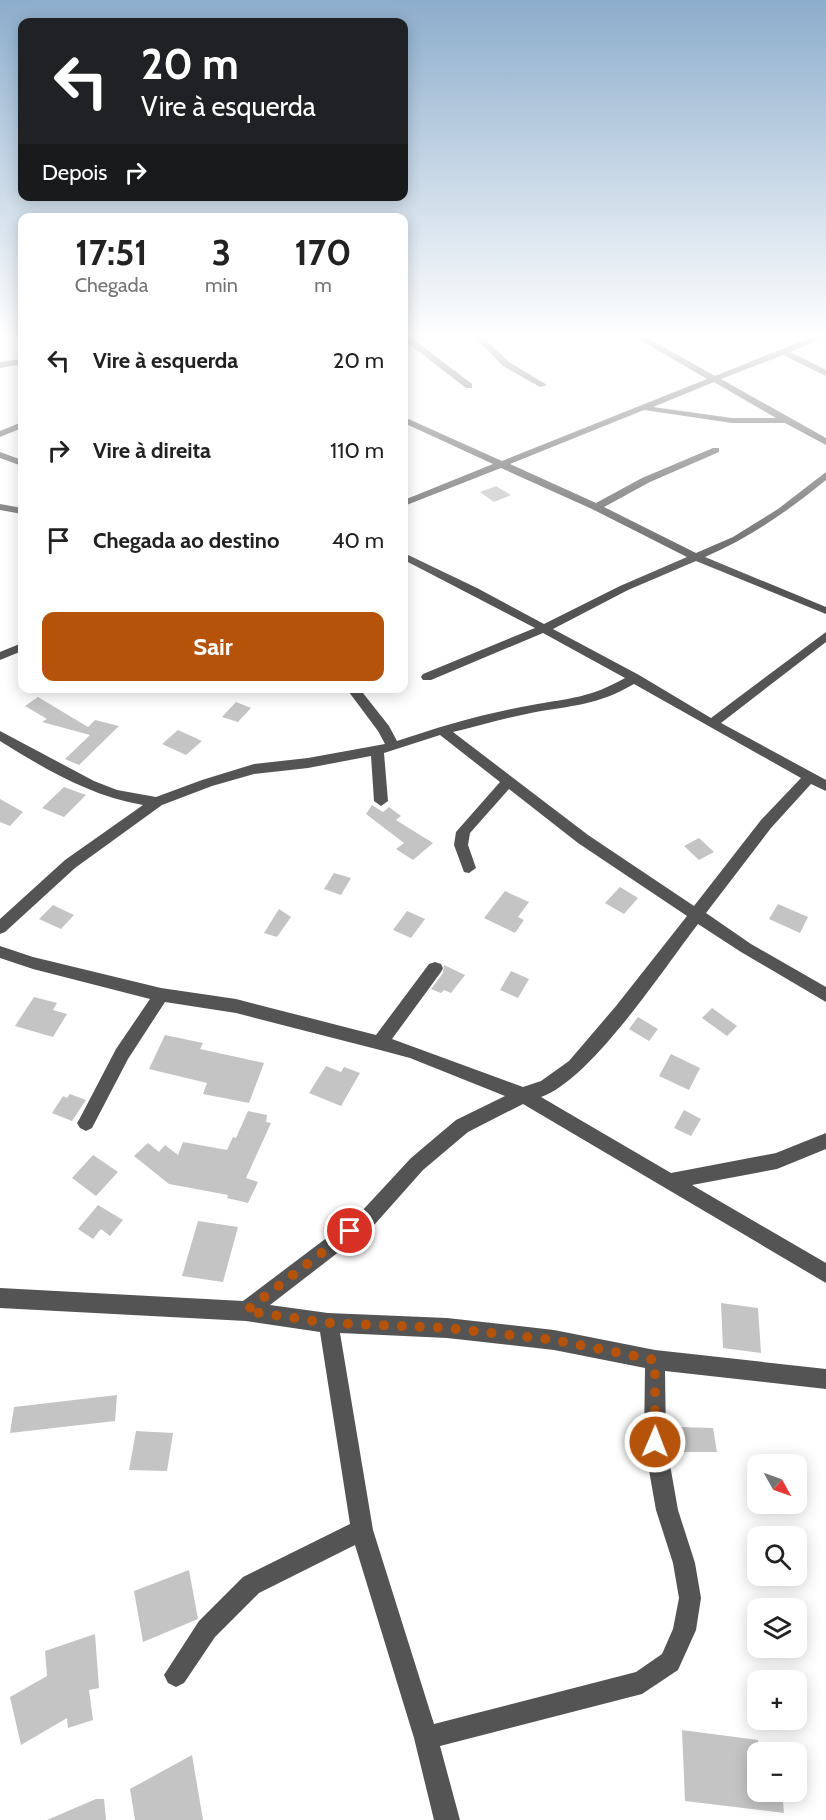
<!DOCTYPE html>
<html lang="pt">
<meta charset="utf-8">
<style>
body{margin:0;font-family:Cabin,sans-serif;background:#f2f2f2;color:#222;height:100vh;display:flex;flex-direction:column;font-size:22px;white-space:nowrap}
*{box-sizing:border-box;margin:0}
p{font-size:20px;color:#767676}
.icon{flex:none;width:33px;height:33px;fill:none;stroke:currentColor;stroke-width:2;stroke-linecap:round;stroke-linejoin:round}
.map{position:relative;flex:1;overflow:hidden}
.side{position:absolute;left:18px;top:213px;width:390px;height:480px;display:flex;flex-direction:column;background:#fff;border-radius:12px;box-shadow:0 3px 15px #0003}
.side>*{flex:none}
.hud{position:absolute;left:18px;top:18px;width:390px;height:183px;border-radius:12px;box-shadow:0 3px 15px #0003;background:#202124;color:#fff;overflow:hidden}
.needle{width:39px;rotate:130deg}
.buttons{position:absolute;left:747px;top:1454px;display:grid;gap:12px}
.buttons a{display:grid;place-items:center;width:60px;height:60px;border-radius:12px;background:#fff;box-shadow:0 3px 15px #0003;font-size:30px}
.pin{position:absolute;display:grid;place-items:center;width:51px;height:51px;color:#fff;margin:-26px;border:3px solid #fff;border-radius:50%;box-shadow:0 2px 6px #0007}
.me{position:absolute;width:66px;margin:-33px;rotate:1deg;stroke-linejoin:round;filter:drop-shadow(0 0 4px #0008)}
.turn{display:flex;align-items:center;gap:21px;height:126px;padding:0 24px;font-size:27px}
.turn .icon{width:78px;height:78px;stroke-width:2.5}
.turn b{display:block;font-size:42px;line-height:51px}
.then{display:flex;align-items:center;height:57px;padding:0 24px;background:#0003;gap:12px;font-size:22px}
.eta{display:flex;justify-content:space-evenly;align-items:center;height:102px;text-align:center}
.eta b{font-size:36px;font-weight:700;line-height:42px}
.primary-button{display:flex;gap:12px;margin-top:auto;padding:12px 24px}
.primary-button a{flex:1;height:69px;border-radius:12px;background:#b45309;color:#fff;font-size:24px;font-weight:700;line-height:69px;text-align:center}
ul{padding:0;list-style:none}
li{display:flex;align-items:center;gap:18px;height:90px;padding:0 24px}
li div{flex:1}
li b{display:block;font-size:22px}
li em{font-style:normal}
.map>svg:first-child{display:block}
</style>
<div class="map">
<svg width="826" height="1820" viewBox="0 0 826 1820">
<rect width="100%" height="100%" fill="#fff"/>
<path fill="#c4c4c4" d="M 496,486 L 511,495 L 494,502 L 480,492 Z
M 38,697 L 88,727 L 95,720 L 119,726 L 79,765 L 65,759 L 90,735 L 42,722 L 47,719 L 25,706 Z
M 236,702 L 251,708 L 238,722 L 222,717 Z
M 178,730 L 202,741 L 186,755 L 162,744 Z
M 64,787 L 86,795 L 64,817 L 42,808 Z
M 0,799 L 23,812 L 10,826 L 0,822 Z
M 372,805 L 383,812 L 389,807 L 401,816 L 396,820 L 433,843 L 413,860 L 396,849 L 404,843 L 366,814 Z
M 699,838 L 714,852 L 699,860 L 684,846 Z
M 334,873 L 351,878 L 341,895 L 324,889 Z
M 620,887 L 638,898 L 624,914 L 605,903 Z
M 505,891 L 529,902 L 518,917 L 524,920 L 515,933 L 484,918 Z
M 778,904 L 808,917 L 800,933 L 769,919 Z
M 53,905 L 74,915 L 61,929 L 39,919 Z
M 279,909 L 291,917 L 277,937 L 264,933 Z
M 407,911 L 425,919 L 411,938 L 393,930 Z
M 444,965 L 465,975 L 451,993 L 444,990 L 441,993 L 431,989 L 443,973 Z
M 511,971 L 529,979 L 518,998 L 500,990 Z
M 34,997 L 57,1003 L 53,1010 L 67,1014 L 53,1037 L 15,1026 Z
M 712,1008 L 737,1026 L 727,1036 L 702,1018 Z
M 638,1017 L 658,1029 L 649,1041 L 629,1029 Z
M 165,1035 L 203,1043 L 200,1049 L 264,1063 L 249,1103 L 203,1094 L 207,1083 L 149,1069 Z
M 671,1054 L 700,1068 L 689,1090 L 659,1076 Z
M 326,1066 L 341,1072 L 344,1067 L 360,1073 L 341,1106 L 309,1093 Z
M 70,1094 L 86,1100 L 72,1121 L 52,1113 L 63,1096 L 67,1098 Z
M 684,1110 L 701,1119 L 691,1136 L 674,1128 Z
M 248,1111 L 267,1115 L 266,1122 L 271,1123 L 246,1178 L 258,1182 L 248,1203 L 227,1198 L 228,1195 L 169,1184 L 134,1156 L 148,1143 L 159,1152 L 165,1145 L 178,1155 L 183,1142 L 227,1150 L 233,1137 L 236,1138 Z
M 93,1155 L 118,1172 L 96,1196 L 72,1178 Z
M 98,1205 L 123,1220 L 110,1236 L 101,1229 L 93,1239 L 78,1229 Z
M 198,1221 L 238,1227 L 223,1282 L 182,1276 Z
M 721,1303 L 758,1308 L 761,1353 L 723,1348 Z
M 117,1395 L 115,1421 L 10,1433 L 14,1407 Z
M 679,1427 L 713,1428 L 717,1452 L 683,1452 Z
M 136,1431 L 173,1433 L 167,1471 L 129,1470 Z
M 189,1570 L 198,1619 L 143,1642 L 134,1591 Z
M 95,1634 L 99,1688 L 89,1690 L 93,1720 L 68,1728 L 67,1718 L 21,1745 L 10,1697 L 47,1676 L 45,1651 Z
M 682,1730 L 758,1740 L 758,1791 L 782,1791 L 784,1813 L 685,1801 Z
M 192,1755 L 203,1820 L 135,1820 L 130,1789 Z
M 96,1799 L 104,1799 L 106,1820 L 47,1820 Z"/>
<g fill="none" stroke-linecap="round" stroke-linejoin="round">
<path fill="#545454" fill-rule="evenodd" d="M 404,335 L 439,335 L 435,338 L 413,339 L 472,384 L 472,388 L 466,388 L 404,340 Z
M 472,335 L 481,335 L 509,362 L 547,385 L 540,387 L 503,366 Z
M 632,335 L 642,335 L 715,376 L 817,335 L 826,335 L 826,337 L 790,352 L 826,370 L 826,376 L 783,355 L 721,379 L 826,438 L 826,445 L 785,423 L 732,423 L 644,410 L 510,464 L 596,503 L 642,478 L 713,448 L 719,448 L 719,452 L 650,482 L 604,507 L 696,553 L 733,537 L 778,509 L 826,472 L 826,480 C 788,511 751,537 705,557 L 826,607 L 826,614 L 696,561 L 628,590 L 553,629 L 639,675 L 711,718 L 826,632 L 826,642 L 721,723 L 826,780 L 826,791 L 811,784 L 771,828 L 706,913 L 751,944 L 826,987 L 826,1002 L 741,952 L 698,924 C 664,968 591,1080 541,1097 L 671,1173 L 776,1153 L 826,1133 L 826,1149 L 777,1169 L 692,1185 L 826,1263 L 826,1283 L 523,1104 L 468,1132 L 423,1170 L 375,1224 L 270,1305 L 328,1313 L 447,1318 L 554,1330 L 655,1350 L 826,1369 L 826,1389 L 665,1371 L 666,1442 L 678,1510 L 695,1563 L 701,1598 L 696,1630 L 678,1670 L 642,1694 L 440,1746 L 460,1820 L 434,1820 L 414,1738 L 355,1545 L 259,1593 L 215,1637 L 184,1683 L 176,1687 L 168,1683 L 164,1675 L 199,1621 L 243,1577 L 350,1524 L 320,1332 L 246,1321 L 0,1308 L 0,1288 L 243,1301 L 361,1212 L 411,1158 L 456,1120 L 505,1096 L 410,1058 L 380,1050 L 236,1013 L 165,1002 L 128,1059 L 92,1128 L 86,1131 L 80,1128 L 77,1123 L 80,1118 L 116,1049 L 150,999 L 33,969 L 0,958 L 0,946 L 33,957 L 161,988 L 236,999 L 376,1035 L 429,964 L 435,962 L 441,964 L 443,968 L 441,972 L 392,1039 L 523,1087 L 541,1081 L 569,1061 L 616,1006 L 687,916 L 578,843 L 509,789 L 470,833 L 468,845 L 476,868 L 469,873 L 464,872 L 454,845 L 456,832 L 500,782 L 440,735 L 384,753 L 388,801 L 381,806 L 374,801 L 371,756 L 308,768 L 254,774 L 212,786 L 162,805 L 75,868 L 5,932 L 0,934 L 0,919 L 65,860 L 143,805 C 90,796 45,769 0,741 L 0,731 L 94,781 L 117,790 L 156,797 L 202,780 L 254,764 L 308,758 L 385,744 L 378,731 L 346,688 L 359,688 L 389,726 L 397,741 C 441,726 486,713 532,705 C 570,698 590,698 625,678 L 543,633 L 431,680 L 423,680 L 421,677 L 423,674 L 535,628 L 404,560 L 404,553 L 477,588 L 544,624 L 620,586 L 687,557 L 592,509 L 501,468 L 404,506 L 404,500 L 493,464 L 404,423 L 404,417 L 502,461 L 707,379 ZM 714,382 L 776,418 L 732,418 L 653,407 ZM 634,684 L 801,778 L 761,820 L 694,906 L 588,835 L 453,732 C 479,726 505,718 531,713 C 573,705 596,706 634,684 ZM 340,1333 L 447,1338 L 554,1350 L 645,1368 L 644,1442 L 656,1510 L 673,1563 L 679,1598 L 673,1629 L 662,1654 L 636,1672 L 434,1724 L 373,1530 Z
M 22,359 L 22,364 L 0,368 L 0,362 Z
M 22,422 L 22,428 L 0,437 L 0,431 Z
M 0,452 L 22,460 L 22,466 L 0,458 Z
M 0,504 L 22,508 L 22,514 L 0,510 Z
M 22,643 L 22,651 L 0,660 L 0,652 Z"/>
</g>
<linearGradient id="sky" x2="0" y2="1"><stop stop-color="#8cadcc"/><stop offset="0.57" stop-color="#fff"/><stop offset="1" stop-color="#fff" stop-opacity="0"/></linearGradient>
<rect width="826" height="590" fill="url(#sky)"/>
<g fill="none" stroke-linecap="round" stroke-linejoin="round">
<path stroke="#b45309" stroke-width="10" stroke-dasharray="0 18" d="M 350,1231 L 246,1311 L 328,1323 L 447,1328 L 554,1340 L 655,1360 L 655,1442"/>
</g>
</svg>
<div class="buttons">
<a><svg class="needle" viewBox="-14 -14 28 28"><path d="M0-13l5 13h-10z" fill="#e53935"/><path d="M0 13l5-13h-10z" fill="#767676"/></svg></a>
<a><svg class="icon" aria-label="search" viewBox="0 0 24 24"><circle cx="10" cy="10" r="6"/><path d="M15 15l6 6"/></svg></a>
<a><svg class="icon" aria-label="layers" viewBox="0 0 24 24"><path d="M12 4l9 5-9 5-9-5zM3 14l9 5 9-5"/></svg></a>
<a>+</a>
<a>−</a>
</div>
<div class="pin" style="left:350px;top:1231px;background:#d93025"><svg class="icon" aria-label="arrive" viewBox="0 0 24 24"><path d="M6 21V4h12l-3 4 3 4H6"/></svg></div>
<svg class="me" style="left:655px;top:1442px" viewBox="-20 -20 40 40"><circle r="17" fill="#b45309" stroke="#fff" stroke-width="3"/><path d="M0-11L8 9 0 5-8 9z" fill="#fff"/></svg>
<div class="hud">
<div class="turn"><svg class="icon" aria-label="left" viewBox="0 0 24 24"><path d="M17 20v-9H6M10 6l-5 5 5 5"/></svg><div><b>20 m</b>Vire à esquerda</div></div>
<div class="then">Depois<svg class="icon" aria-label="right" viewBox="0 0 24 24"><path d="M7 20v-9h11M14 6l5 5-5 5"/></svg></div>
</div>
<section class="side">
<div class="eta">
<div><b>17:51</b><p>Chegada</p></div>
<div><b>3</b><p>min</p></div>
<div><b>170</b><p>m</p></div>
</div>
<ul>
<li><svg class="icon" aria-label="left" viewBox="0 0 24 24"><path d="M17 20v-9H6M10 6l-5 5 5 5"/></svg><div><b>Vire à esquerda</b></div><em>20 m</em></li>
<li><svg class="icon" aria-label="right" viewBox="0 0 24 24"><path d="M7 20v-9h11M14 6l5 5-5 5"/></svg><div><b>Vire à direita</b></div><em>110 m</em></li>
<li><svg class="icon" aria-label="arrive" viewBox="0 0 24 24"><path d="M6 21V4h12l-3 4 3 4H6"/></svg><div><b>Chegada ao destino</b></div><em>40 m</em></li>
</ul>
<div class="primary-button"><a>Sair</a></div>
</section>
</div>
